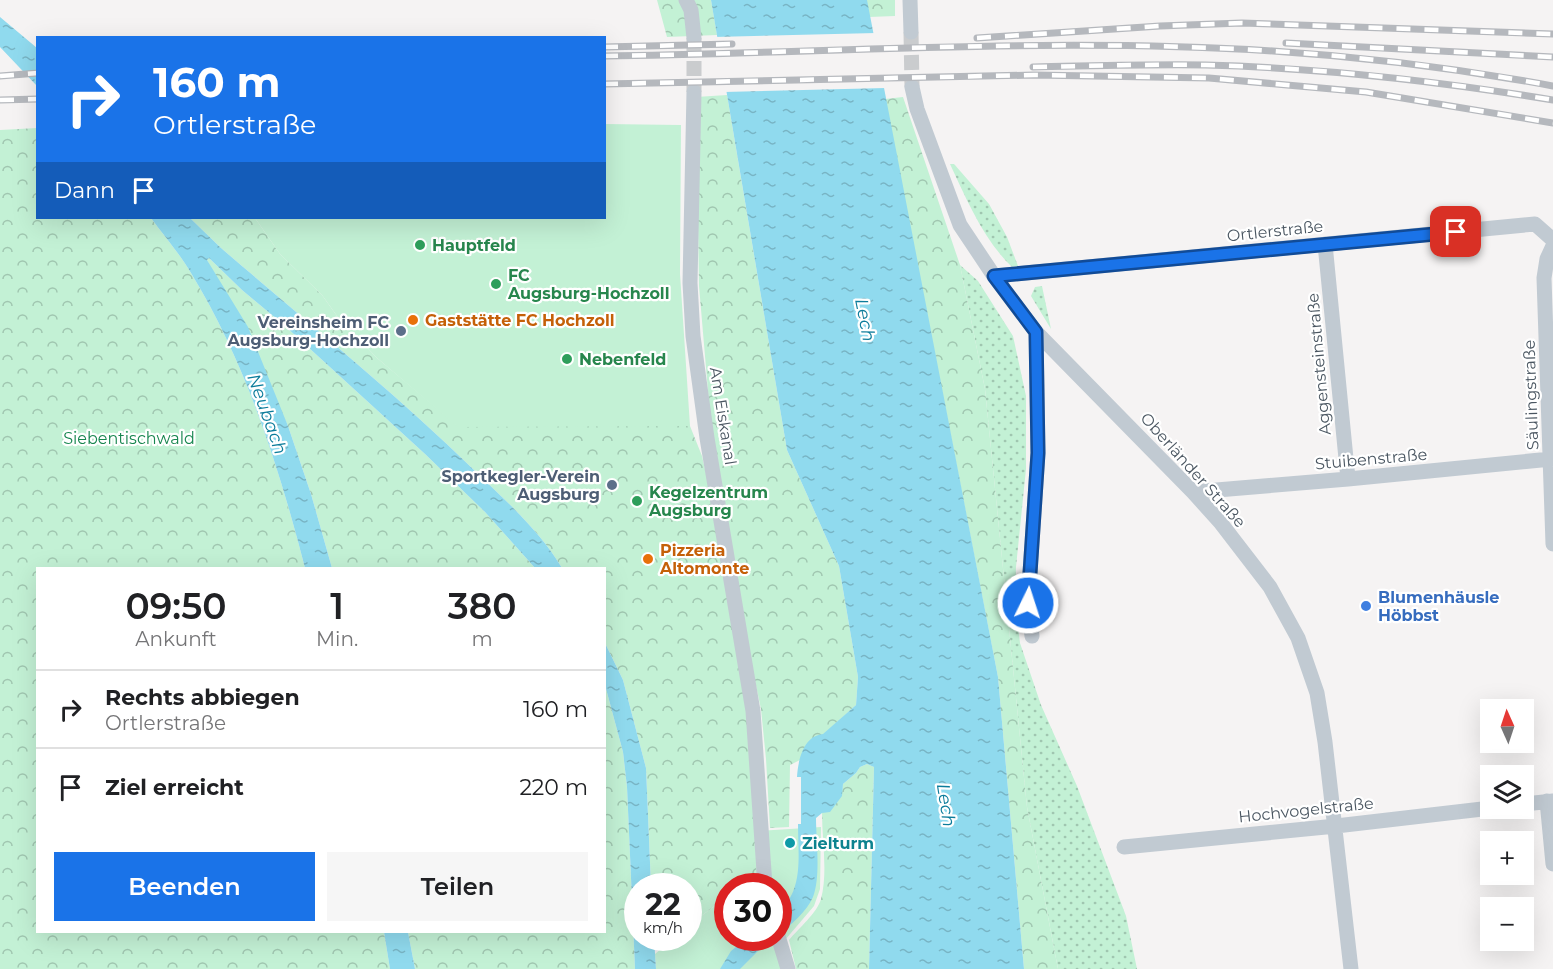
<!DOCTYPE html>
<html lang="de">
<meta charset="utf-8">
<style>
body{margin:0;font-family:Montserrat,sans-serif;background:#f6f6f6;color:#202124;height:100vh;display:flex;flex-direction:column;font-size:22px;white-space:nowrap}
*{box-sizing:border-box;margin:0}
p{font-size:20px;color:#757577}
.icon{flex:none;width:33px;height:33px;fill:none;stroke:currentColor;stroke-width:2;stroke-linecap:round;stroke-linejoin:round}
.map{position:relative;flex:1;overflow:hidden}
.side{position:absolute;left:36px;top:567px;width:570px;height:366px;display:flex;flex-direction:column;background:#fff;border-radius:0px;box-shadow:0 6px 24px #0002}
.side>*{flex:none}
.banner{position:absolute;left:36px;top:36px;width:570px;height:183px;border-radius:0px;box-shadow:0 6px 24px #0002;background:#1a73e8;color:#fff;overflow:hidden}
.needle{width:39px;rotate:357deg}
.fabs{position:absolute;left:1480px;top:699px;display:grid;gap:12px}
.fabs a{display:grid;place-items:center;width:54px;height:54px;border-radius:0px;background:#fff;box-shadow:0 6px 24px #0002;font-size:30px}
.speed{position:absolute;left:624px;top:873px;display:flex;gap:12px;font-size:30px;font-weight:700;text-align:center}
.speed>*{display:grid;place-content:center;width:78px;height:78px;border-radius:50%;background:#fff;box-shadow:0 6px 24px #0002;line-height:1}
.speed small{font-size:15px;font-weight:400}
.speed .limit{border:9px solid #d22;background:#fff;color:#111}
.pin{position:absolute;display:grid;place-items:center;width:51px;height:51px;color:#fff;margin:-26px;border-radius:12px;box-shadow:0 3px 9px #0006}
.me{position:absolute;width:66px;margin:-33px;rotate:4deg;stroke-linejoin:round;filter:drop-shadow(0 0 4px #0008)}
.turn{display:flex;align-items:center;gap:21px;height:126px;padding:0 18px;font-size:27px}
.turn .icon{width:78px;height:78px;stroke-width:2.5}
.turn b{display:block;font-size:42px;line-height:51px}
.then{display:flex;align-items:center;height:57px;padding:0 18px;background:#0003;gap:12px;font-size:22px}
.eta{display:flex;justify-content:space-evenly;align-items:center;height:102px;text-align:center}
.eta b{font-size:36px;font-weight:600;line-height:42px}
.action{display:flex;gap:12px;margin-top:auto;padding:12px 18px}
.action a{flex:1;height:69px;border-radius:0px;background:#1a73e8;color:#fff;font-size:24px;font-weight:600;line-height:69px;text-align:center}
.action a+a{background:#f6f6f6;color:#202124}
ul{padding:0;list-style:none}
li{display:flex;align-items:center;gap:18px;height:78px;padding:0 18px;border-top:2px solid #e0e0e0}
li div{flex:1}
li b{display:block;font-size:22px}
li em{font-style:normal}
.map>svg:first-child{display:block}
</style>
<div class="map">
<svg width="1553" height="969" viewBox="0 0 1553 969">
<defs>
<pattern id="grass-dots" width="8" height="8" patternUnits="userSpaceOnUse" patternTransform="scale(1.5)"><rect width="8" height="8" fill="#c3f1d5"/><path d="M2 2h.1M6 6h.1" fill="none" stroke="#a0c6b0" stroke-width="1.8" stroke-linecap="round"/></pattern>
<pattern id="forest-crowns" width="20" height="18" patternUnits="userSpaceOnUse" patternTransform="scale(1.5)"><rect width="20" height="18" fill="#c3f1d5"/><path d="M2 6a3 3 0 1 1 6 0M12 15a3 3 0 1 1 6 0" fill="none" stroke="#a0c6b0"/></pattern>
<pattern id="water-ripples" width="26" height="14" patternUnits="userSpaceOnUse" patternTransform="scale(1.5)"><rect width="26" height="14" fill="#90daee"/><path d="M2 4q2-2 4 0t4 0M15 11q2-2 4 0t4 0" fill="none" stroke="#78b4c4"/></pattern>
</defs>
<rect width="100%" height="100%" fill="#f5f3f3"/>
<path fill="url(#grass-dots)" d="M 950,164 L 954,164 L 989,204 L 1007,237 L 1018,266 L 1012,267 C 983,239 967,200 950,164 Z
M 960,265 L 978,281 L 1013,336 L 1026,396 L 1026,469 L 1016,567 L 1015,601 L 1020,643 L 1041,705 L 1077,786 L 1126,916 L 1137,969 L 1058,969 L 1027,807 L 985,389 Z
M 1042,286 L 1051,329 L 1031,296 L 1035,287 Z"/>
<path fill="url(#forest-crowns)" d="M 657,0 L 711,0 L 717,35 L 667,37 Z
M 866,0 L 895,0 L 895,16 L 869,17 Z
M 727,95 L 787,450 L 839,566 L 858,677 L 856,705 L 823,735 L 811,740 L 800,760 L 790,765 L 789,827 L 770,828 L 766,759 L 761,709 L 749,653 L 711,426 L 699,286 L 696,97 Z
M 903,97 L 960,265 L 985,389 L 1027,807 L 1058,969 L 1024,969 L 998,677 L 885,99 Z
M 37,128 L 38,218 L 151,218 C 164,236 180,254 191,273 C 246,363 279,467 305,568 L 38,568 L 38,932 L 384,932 L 390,969 L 0,969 L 0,130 Z
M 190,218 L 255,218 L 280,254 L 322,295 L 337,316 L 377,358 L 458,426 L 690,426 L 702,456 L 729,574 L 752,719 L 759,831 L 755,882 L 751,886 L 728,886 L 727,898 L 720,902 L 689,925 L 688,886 L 651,886 L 646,768 L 623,680 L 605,643 L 604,568 L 562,568 C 540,531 505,500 474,470 C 394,392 306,321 221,248 Z
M 209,258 L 242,290 L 285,326 L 425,454 L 485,512 L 535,568 L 332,568 L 311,494 L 288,426 L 207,260 Z
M 605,685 L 623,752 L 627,787 L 635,969 L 415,969 L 408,932 L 604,932 Z
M 867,764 L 874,767 L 869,969 L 796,969 L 789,940 C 799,928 817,913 821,899 C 828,872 822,841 822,813 L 841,796 L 843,784 L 856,773 L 860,767 Z"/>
<path fill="#c3f1d5" d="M 605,124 L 681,125 L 680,274 L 690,426 L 458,427 L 377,358 L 337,316 L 322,295 L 280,254 L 255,218 L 604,218 Z
M 821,827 L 820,889 L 814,906 L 785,940 L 793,969 L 656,969 L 655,954 L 674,938 L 688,938 L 689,925 L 720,902 L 727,898 L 728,938 L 778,938 L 778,886 L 751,886 L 755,882 L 759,831 Z"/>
<path fill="url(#water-ripples)" d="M 711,0 L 867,0 L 998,677 L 1024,969 L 869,969 L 874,767 L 867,764 L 860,767 L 856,773 L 843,784 L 842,796 L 830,812 L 822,813 L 816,818 C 816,840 821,876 813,897 C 807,911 791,925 779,934 L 779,912 C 804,889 798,856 798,824 L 801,824 L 801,777 L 797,777 C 798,761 803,736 823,734 L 856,705 L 858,677 L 839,566 L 787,450 Z
M 0,17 L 37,48 L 37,86 L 0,47 Z
M 151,218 L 190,218 L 221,248 C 306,321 394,392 474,470 C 505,500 540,531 562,568 L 535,568 L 485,512 L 425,454 L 285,326 L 242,290 L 209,258 L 207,260 L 248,327 L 288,426 L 311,494 L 332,568 L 305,568 C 279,467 246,363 191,273 C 180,254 164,236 151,218 Z
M 605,643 L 623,680 L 646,768 L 651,886 L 638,886 L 638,938 L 654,938 L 656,969 L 635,969 L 627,787 L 623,752 L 605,685 Z
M 384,932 L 408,932 L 415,969 L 390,969 Z
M 747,938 L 774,938 L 758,951 L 740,969 L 720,969 L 731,951 Z"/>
<path fill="#f5f3f3" d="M 876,33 L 886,88 L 724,92 L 714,37 Z"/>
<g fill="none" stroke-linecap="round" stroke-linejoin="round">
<path stroke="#caccce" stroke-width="15" stroke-dasharray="15 8" stroke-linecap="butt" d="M 911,32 L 912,87
M 694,38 L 694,92"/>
<path stroke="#c1cad2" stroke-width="15" d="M 686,0 L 691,10 L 694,38
M 910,0 L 911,32
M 912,87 L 917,109 L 960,225 L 994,276 L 1036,332 L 1193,492 L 1220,522 L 1270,587 L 1298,638 L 1317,693 L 1325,742 L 1351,969
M 694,92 L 690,283 L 693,336 L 707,438 L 753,711 L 765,886
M 1325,244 L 1348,479
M 1553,246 L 1547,259 L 1544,278 L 1553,544
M 994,276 L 1535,224 L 1553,240
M 1193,492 L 1348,479 L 1551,459
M 1032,636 L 1028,603 L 1038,453 L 1036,332
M 1547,801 L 1553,864
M 1524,804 L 1553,801
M 1124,847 L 1336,826 L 1491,808
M 778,936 L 788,969"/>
<g stroke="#b5b8bd" stroke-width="7">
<path id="rail" d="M 977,38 L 1160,26 L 1242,23 L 1553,34
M 1286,43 L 1553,57
M 604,47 L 732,44
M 604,56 C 827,53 1051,37 1273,51 C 1367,57 1461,69 1553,86
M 1033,67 C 1091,66 1148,64 1206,65 C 1322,68 1438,81 1553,100
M 0,76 L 38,73
M 604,84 L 1034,75 L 1209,78 L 1366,92 L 1553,123
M 0,100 L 38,99"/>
</g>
<use href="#rail" stroke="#fff" stroke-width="4.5" stroke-dasharray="14" stroke-linecap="butt"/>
</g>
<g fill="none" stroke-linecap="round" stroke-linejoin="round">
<g stroke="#114b97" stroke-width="15">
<path id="route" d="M 1028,603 L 1038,453 L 1036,332 L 994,276 L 1456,232"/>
</g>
<use href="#route" stroke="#1a73e8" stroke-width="10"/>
</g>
<g fill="#2e9e5b" stroke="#fff" stroke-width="2">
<circle cx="420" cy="245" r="6"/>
<circle cx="496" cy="284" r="6"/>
<circle cx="567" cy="359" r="6"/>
<circle cx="637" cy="501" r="6"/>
</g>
<g fill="#e8710a" stroke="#fff" stroke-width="2">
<circle cx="413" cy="320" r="6"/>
<circle cx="648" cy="559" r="6"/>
</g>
<g fill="#5c6f8a" stroke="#fff" stroke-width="2">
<circle cx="401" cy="331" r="6"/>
<circle cx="612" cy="485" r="6"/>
</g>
<circle fill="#3f7fe0" stroke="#fff" stroke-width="2" cx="1366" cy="606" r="6"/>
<circle fill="#0f9aa8" stroke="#fff" stroke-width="2" cx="790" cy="843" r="6"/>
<g text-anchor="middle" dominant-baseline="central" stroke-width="4.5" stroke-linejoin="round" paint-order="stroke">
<g font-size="16" fill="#4a5661" stroke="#fff">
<text transform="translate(1275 231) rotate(-6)">Ortlerstraße</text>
<text transform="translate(1319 364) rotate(-95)">Aggensteinstraße</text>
<text transform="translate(1531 395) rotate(-92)">Säulingstraße</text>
<text transform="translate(723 416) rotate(81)">Am Eiskanal</text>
<text transform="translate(1371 459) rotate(-5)">Stuibenstraße</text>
<text transform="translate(1193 470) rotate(48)">Oberländer Straße</text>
<text transform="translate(1306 810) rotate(-6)">Hochvogelstraße</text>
</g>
<g font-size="16" font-weight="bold" fill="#27864d" stroke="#fff" text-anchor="start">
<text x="432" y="245">Hauptfeld</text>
<text x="508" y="275">FC<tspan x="508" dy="18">Augsburg-Hochzoll</tspan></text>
<text x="579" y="359">Nebenfeld</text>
<text x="649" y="492">Kegelzentrum<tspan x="649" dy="18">Augsburg</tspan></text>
</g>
<g font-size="16" font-weight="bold" fill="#c56008" stroke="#fff" text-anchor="start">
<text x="425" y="320">Gaststätte FC Hochzoll</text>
<text x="660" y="550">Pizzeria<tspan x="660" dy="18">Altomonte</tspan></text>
</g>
<g font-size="16" font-weight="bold" fill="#4e5e75" stroke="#fff" text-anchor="end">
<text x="389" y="322">Vereinsheim FC<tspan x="389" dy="18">Augsburg-Hochzoll</tspan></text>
<text x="600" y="476">Sportkegler-Verein<tspan x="600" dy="18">Augsburg</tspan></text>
</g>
<g font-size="16" fill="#17864f" stroke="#fff">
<text x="129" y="438">Siebentischwald</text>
</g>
<g font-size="16" font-weight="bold" fill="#366cbe" stroke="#fff" text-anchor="start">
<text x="1378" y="597">Blumenhäusle<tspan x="1378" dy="18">Höbbst</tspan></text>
</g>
<g font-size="16" font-weight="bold" fill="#0d838f" stroke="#fff" text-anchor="start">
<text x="802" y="843">Zielturm</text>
</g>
<g font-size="18" font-style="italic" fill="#0c7c9b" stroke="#fff">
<text transform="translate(865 320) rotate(79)">Lech</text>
<text transform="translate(267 414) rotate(70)">Neubach</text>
<text transform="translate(946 805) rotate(81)">Lech</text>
</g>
</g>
</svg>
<div class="fabs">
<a><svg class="needle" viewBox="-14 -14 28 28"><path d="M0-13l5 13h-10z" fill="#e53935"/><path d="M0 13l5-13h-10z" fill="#757577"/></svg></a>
<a><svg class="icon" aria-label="layers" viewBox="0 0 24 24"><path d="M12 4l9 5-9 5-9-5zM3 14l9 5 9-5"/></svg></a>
<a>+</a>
<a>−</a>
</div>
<div class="speed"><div>22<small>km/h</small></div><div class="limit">30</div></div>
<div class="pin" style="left:1456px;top:232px;background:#d93025"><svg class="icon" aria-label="arrive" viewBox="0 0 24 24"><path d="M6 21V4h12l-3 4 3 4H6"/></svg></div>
<svg class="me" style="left:1028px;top:603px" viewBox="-20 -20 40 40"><circle r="17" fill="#1a73e8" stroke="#fff" stroke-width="3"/><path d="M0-11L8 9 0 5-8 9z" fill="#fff"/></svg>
<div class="banner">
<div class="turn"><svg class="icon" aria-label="right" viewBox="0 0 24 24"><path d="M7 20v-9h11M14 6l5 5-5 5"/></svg><div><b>160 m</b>Ortlerstraße</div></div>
<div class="then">Dann<svg class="icon" aria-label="arrive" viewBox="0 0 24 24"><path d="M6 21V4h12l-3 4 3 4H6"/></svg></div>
</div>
<section class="side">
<div class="eta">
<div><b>09:50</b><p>Ankunft</p></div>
<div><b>1</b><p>Min.</p></div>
<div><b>380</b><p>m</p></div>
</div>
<ul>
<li><svg class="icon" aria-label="right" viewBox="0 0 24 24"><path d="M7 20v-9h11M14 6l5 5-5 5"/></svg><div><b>Rechts abbiegen</b><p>Ortlerstraße</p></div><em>160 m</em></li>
<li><svg class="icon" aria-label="arrive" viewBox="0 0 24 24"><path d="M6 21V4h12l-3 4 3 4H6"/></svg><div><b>Ziel erreicht</b></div><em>220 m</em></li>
</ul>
<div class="action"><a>Beenden</a><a>Teilen</a></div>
</section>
</div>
